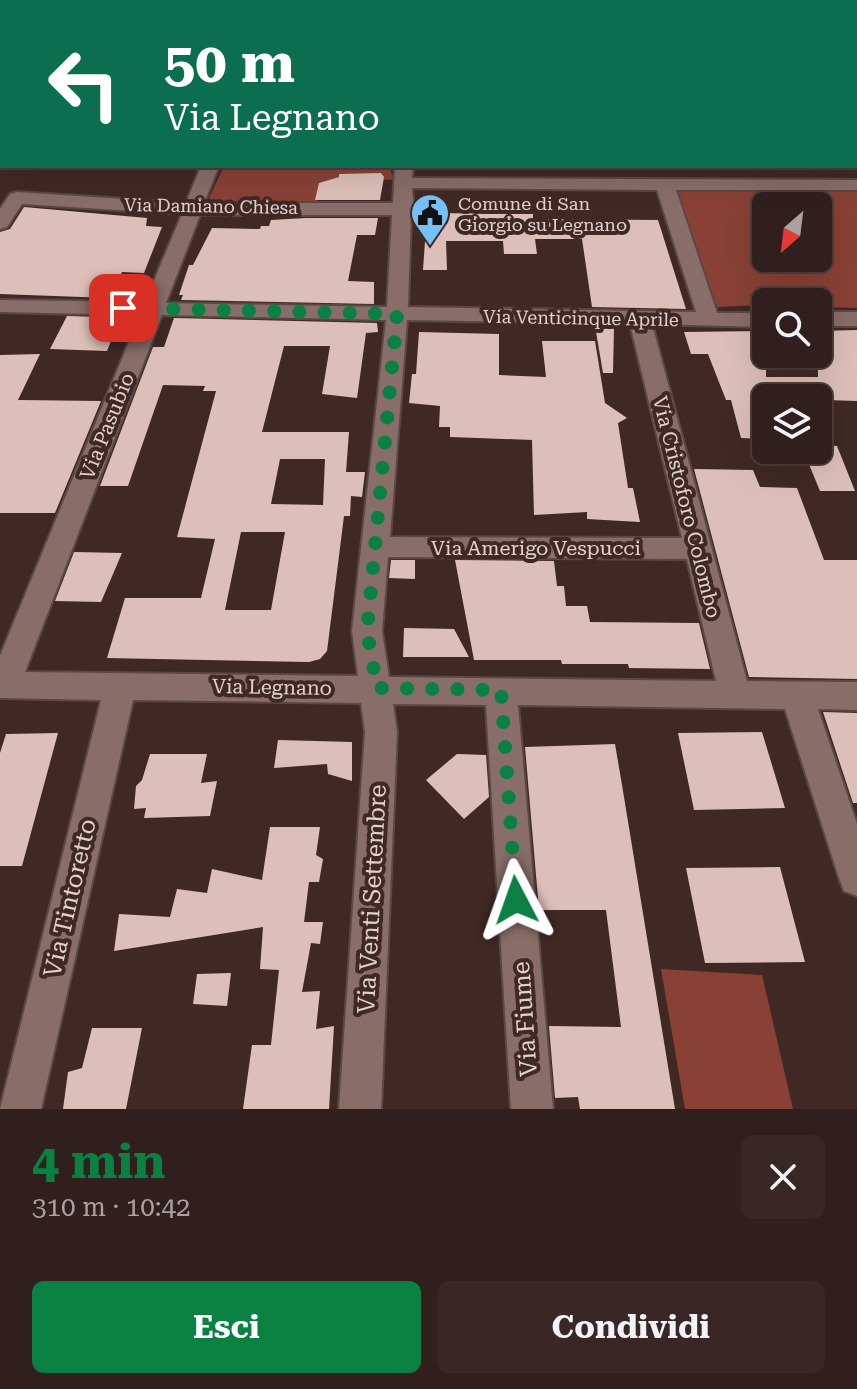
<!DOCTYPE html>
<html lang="it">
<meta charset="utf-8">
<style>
body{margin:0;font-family:"Roboto Serif",serif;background:#382725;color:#f1f3f6;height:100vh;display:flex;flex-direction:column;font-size:30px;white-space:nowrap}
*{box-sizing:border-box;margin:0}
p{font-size:26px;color:#a8a2a3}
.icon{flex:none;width:44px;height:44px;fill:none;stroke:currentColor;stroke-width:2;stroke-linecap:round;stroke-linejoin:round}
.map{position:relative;height:1109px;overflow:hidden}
.sheet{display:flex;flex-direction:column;background:#301f1c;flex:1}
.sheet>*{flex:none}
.banner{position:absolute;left:0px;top:0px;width:858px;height:168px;box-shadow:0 8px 32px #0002,0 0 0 2px #4b3d3b;background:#0b6e4f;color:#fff;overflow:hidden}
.needle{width:52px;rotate:208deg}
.controls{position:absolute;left:752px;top:192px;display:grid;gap:16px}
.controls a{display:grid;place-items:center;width:80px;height:80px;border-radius:12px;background:#301f1c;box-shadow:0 8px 32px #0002,0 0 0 2px #4b3d3b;font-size:40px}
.pin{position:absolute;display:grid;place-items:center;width:68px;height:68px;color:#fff;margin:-34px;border-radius:16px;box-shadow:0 4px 12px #0006}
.me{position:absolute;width:88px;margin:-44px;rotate:356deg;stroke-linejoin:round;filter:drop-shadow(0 0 6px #0008)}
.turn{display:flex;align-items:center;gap:28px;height:168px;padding:0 32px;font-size:36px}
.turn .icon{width:104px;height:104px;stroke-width:2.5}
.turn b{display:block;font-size:56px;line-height:68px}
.round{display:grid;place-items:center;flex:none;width:84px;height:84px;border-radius:12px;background:#382725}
.summary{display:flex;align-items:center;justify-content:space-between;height:136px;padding:0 32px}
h1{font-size:48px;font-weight:700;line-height:60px;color:#0b8043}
.primary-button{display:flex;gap:16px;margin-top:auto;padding:16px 32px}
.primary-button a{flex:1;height:92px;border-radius:12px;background:#0b8043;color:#fff;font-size:32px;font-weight:700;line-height:92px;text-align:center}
.primary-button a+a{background:#382725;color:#f1f3f6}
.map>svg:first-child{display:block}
</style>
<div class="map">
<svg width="857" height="1109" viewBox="0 0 857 1109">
<rect width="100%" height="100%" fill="#402925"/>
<path fill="#894135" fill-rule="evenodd" d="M 224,166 L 389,166 L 394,180 L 335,178 L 319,184 L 317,203 L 214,203 L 209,198 Z
M 675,189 L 857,190 L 857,308 L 818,307 L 818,302 L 716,307 ZM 766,206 L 818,206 L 818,258 L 766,258 Z
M 661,969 L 762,975 L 793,1109 L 685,1109 Z"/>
<path fill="#ddbfb9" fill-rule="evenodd" d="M 381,173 L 384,177 L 380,200 L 315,200 L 319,183 L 339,177 L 339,174 Z
M 24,207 L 147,218 L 146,226 L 162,227 L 144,273 L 122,272 L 109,298 L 0,294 L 0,232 L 10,229 Z
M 427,213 L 533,214 L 533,219 L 658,220 L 686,309 L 592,307 L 582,239 L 535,239 L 537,254 L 504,254 L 503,241 L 446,241 L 447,270 L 423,270 Z
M 306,218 L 378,218 L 375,235 L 357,235 L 348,281 L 374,282 L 374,304 L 181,300 L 183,295 L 179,295 L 189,265 L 193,265 L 212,228 L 260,229 L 261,226 L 269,226 L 271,220 Z
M 67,316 L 100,317 L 96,326 L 117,326 L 107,351 L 50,349 Z
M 174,318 L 377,323 L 378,332 L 366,333 L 357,398 L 322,394 L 330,346 L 284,346 L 262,432 L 349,432 L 346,472 L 365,472 L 362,497 L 351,496 L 350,516 L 344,516 L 327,651 L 320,659 L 309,662 L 107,658 L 125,598 L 201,598 L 215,539 L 177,537 L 216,391 L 203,391 L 205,386 L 163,385 L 128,486 L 100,486 L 153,347 L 164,347 ZM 280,459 L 325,459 L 323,505 L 271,504 ZM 241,532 L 285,532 L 271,610 L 225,610 Z
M 595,326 L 614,327 L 613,373 L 603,373 Z
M 857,330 L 857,401 L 766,398 L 766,402 L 752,402 L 763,439 L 741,438 L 731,400 L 726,400 L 708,354 L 691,354 L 684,332 L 766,331 L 766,377 L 818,377 L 818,331 Z
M 419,332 L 499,334 L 499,375 L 546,377 L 542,341 L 595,341 L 605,403 L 627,418 L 618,423 L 628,488 L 633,488 L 640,522 L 587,519 L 587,512 L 534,515 L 532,440 L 450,437 L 450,427 L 439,427 L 440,406 L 409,403 L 412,374 L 416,374 Z
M 40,354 L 18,400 L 101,401 L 55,513 L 0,513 L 0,355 Z
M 818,445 L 837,446 L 855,491 L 820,491 L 803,450 L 818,450 Z
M 694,469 L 753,470 L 760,487 L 797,488 L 824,560 L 857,560 L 857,679 L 749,677 Z
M 74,552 L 122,553 L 101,602 L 55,601 Z
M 391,560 L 415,560 L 415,579 L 389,578 Z
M 455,560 L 554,561 L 557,586 L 564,586 L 566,606 L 587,606 L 590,622 L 699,623 L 710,669 L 629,668 L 628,664 L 562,664 L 561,660 L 474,660 Z
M 404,628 L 454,629 L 469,657 L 403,657 Z
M 823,712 L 857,713 L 857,803 L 853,803 Z
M 762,732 L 785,808 L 694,810 L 678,733 Z
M 58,733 L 22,866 L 0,866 L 0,753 L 6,734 Z
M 278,740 L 352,742 L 352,781 L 328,774 L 327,764 L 274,768 Z
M 615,744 L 623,791 L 675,1109 L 580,1109 L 578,1097 L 555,1098 L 549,1026 L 621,1027 L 606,910 L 539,910 L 525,747 Z
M 150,754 L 207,754 L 201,783 L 217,781 L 210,816 L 144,818 L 146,808 L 134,809 L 136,786 L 142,780 Z
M 457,754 L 486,755 L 489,797 L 464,819 L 426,780 Z
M 270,827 L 320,827 L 316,855 L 323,859 L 319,882 L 309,882 L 304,922 L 323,922 L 320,944 L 311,943 L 302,992 L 320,991 L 316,1029 L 334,1026 L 329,1109 L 243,1109 L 252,1045 L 271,1045 L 279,970 L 260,969 L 263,927 L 114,951 L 119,914 L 170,917 L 177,889 L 207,893 L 212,869 L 262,880 Z
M 780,867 L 805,962 L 705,963 L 686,868 Z
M 231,973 L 227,1006 L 193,1004 L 197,974 Z
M 92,1028 L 142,1028 L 126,1109 L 63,1109 L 68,1072 L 82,1068 Z"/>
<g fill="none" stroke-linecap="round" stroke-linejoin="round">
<g stroke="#5a4844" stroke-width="4">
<path id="minor" d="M 133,0 L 147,0 L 132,2 Z
M 279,0 L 293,0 L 278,2 Z
M 336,0 L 350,0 L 351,2 L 337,2 Z
M 439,0 L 453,0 L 454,2 L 440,2 Z
M 540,0 L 554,0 L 556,2 L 542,2 Z
M 692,0 L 706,0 L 708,2 L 694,2 Z
M 802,0 L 816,0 L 818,2 L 804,2 Z
M 856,43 L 857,43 L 857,52 L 856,52 Z
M 201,166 L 219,166 L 204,203 L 393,203 L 395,166 L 413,166 L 412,178 L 857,180 L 857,190 L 676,190 L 717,313 L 766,313 L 766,327 L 652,324 L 747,681 L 857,682 L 857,710 L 818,709 L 857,824 L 857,896 L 844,891 L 839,878 L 785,709 L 518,705 L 553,1109 L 511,1109 L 486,705 L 393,704 L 397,732 L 381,1109 L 339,1109 L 365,732 L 361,703 L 133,700 L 41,1109 L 0,1109 L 101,700 L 0,698 L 0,656 L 140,315 L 0,312 L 0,300 L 145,302 L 182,214 L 22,204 L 7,227 L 0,229 L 0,209 L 10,194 L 17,192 L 186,203 ZM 412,188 L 657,190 L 696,312 L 408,307 L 411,213 L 414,209 ZM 200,215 L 392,215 L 387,307 L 166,303 ZM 162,315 L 386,320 L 352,631 L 358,676 L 25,672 ZM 407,320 L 630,324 L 682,538 L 390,537 ZM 388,557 L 687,559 L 716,681 L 389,677 L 382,631 Z
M 818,312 L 857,312 L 857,326 L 818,326 Z"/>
</g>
<use href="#minor" fill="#886d68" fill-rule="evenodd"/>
</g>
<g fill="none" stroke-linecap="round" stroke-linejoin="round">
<path stroke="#0b8043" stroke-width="14" stroke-dasharray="0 25.2" d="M 123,308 L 397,314 L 367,631 L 377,688 L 501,690 L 516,900"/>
</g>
<defs>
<g id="civic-pin" transform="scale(2)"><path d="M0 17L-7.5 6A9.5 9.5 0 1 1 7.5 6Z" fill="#75c0f6" stroke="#402925"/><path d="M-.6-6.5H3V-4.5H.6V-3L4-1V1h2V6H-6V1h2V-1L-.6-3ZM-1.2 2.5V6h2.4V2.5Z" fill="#111"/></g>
</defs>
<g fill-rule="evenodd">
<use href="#civic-pin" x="430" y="213"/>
</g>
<g text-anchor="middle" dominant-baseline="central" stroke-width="8" stroke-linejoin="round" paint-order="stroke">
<g font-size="18" fill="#e1d2cf" stroke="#402925" text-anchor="start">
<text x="458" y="203">Comune di San<tspan x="458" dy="21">Giorgio su Legnano</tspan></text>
</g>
<g font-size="18" fill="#e1d2cf" stroke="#402925">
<text transform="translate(211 206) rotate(1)">Via Damiano Chiesa</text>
<text transform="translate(581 318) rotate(1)">Via Venticinque Aprile</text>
</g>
<g font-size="20" fill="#e1d2cf" stroke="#402925">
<text transform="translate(107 426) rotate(-68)">Via Pasubio</text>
<text transform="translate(687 507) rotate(76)">Via Cristoforo Colombo</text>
<text x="536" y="548">Via Amerigo Vespucci</text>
<text transform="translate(272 687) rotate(1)">Via Legnano</text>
</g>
<g font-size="24" fill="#e1d2cf" stroke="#402925">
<text transform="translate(70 898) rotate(-77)">Via Tintoretto</text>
<text transform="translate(372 899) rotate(-87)">Via Venti Settembre</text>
<text transform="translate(525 1019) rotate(-94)">Via Fiume</text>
</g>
</g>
</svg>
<div class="controls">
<a><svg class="needle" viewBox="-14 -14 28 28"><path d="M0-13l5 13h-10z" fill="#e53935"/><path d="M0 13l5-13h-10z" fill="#a8a2a3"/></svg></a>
<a><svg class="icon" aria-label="search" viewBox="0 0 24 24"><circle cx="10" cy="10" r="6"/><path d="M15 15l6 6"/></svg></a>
<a><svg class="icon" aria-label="layers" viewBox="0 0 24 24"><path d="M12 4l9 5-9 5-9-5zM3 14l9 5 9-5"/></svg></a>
</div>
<div class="pin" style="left:123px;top:308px;background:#d93025"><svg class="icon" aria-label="arrive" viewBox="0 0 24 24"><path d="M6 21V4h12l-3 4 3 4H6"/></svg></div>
<svg class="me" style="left:516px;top:900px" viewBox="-20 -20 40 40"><path d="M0-17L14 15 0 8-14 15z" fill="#0b8043" stroke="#fff" stroke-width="4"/></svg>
<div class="banner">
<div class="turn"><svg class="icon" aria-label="left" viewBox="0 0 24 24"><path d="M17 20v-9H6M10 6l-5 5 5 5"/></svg><div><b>50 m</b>Via Legnano</div></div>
</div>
</div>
<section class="sheet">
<div class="summary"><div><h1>4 min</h1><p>310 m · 10:42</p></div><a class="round"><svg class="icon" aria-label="close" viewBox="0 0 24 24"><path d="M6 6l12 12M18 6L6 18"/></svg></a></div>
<div class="primary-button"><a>Esci</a><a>Condividi</a></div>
</section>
